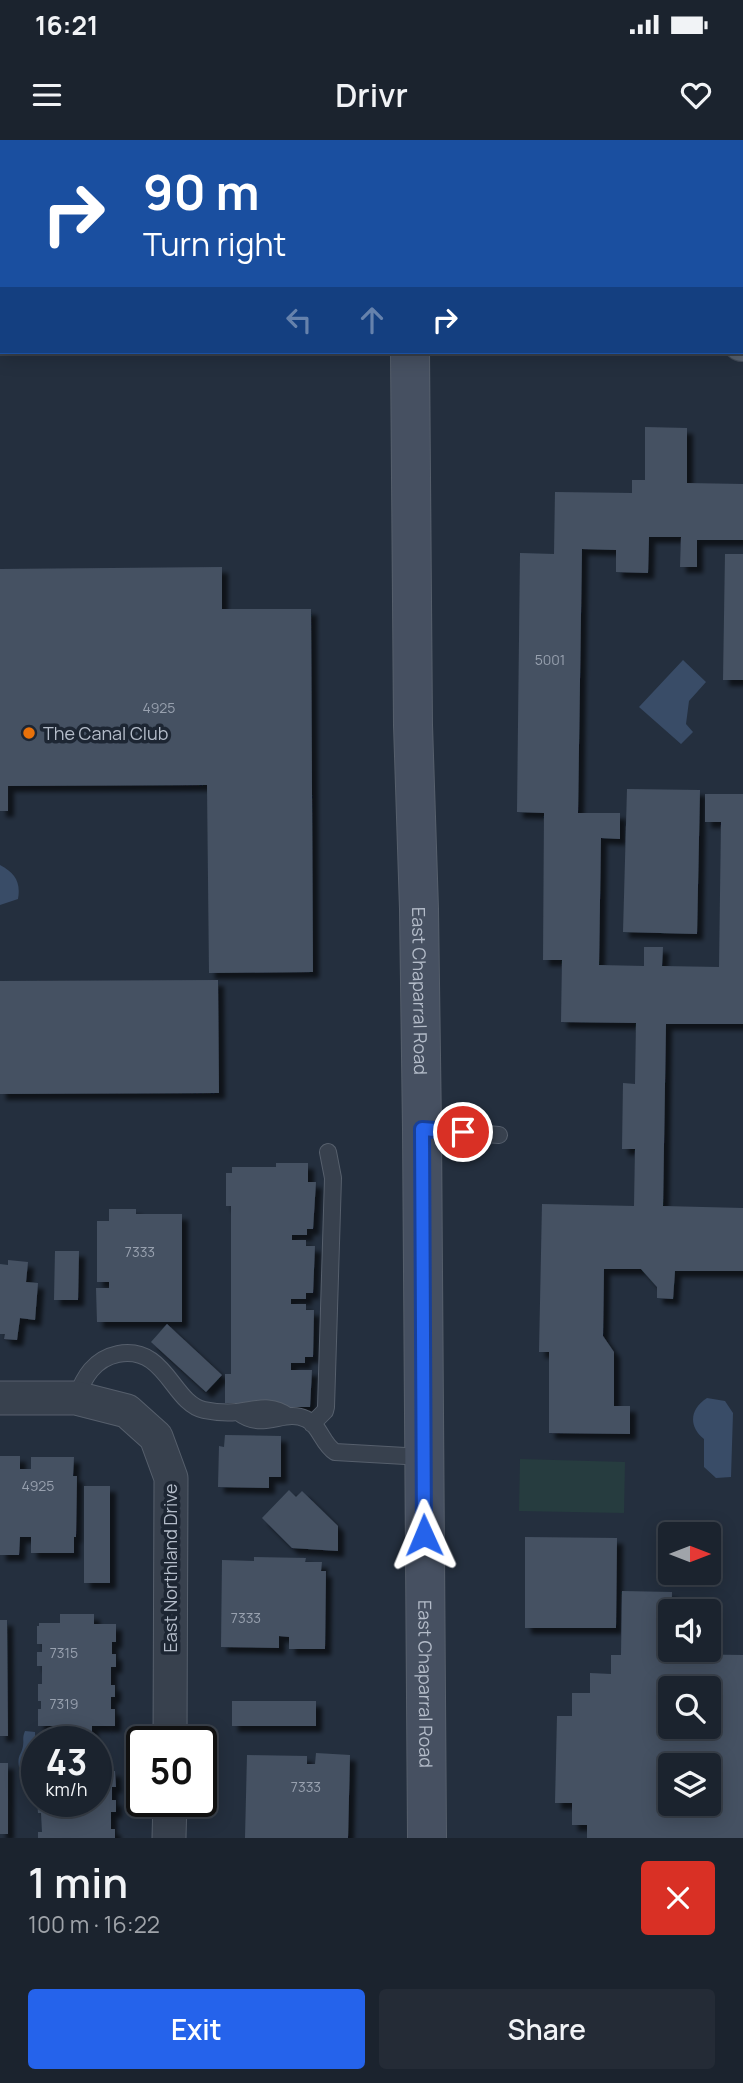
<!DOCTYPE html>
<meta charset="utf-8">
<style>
body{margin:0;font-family:Manrope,sans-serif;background:#242b36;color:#f1f3f6;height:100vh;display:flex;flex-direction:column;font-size:26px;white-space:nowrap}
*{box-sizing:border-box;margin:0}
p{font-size:23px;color:#a0a4aa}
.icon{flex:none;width:38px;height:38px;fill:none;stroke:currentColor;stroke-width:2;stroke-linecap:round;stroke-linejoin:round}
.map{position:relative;height:1698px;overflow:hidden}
.drawer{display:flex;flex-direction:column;background:#1b232e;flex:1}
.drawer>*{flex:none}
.hud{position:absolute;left:0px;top:0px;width:744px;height:214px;box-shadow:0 4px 18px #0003,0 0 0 2px #39404a;background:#1a4fa0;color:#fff;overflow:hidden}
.needle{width:46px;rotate:90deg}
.tools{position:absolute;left:658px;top:1382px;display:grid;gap:14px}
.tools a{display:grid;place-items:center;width:63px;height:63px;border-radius:7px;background:#1b232e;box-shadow:0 4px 18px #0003,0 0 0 2px #39404a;font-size:35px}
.speed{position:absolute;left:21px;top:1586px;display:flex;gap:14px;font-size:35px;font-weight:700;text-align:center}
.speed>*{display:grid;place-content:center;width:91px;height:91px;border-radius:50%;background:#1b232e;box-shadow:0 4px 18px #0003,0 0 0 2px #39404a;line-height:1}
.speed small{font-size:18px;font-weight:400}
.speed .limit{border:4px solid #111;border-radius:10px;background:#fff;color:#111}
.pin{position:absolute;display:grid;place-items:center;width:60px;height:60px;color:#fff;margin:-30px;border:4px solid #fff;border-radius:50%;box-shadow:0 2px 7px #0007}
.me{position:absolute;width:77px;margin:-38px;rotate:359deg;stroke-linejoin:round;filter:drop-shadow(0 0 5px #0008)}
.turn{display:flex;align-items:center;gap:24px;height:147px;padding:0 28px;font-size:32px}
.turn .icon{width:91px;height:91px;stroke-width:2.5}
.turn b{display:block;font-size:49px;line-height:60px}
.lanes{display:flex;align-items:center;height:66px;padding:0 28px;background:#0003;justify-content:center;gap:35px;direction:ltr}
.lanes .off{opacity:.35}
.round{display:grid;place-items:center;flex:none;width:74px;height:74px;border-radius:7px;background:#242b36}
.head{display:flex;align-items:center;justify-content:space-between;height:119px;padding:0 28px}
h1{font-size:42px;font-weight:600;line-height:52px}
.primary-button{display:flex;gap:14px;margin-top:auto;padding:14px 28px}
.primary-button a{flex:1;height:80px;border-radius:7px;background:#2563eb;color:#fff;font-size:28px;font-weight:600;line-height:80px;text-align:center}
.primary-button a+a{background:#242b36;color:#f1f3f6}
.status{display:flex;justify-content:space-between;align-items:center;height:49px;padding:0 35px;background:#1b232e;direction:ltr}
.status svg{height:19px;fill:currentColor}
header{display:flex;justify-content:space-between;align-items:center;height:91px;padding:0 28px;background:#1b232e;font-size:32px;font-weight:600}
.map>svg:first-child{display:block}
</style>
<div class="status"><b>16:21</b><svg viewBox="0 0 49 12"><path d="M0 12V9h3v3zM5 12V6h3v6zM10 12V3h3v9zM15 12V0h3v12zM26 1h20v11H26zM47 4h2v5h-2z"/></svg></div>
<header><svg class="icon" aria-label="menu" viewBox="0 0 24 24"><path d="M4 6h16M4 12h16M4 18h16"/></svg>Drivr<svg class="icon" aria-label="heart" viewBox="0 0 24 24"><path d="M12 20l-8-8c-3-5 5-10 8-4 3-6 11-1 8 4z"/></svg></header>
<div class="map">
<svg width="743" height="1698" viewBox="0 0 743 1698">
<defs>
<filter id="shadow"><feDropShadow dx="6" dy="6" stdDeviation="2" flood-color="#0009"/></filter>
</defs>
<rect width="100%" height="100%" fill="#242f3e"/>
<path fill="#263c3f" d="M 149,0 L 373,0 L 373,2 L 146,2 Z
M 520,1319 L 625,1322 L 624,1373 L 519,1371 Z"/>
<path fill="#394c67" d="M 683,520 L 706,542 L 689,561 L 686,584 L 693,592 L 681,604 L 639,567 Z
M 0,725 C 15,733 21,742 18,759 L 0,765 Z
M 707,1258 L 725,1261 L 733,1273 L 731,1337 L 716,1338 L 704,1327 L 704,1299 C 688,1286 690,1269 707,1258 Z
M 25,1591 L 35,1592 C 35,1607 40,1619 28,1631 L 19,1627 C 17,1615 21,1616 23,1606 C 24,1600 22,1598 25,1591 Z"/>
<path fill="#455162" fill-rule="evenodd" filter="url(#shadow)" d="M 645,287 L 687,288 L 687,343 L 743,344 L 743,400 L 697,400 L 697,427 L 680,427 L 681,397 L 649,397 L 648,433 L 616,432 L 616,410 L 582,409 L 578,673 L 620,673 L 620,699 L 601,698 L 599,825 L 644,826 L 644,807 L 663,807 L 662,826 L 719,827 L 721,682 L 705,682 L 705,654 L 743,654 L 743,884 L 666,884 L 663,1066 L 743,1068 L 743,1131 L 675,1131 L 673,1159 L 657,1158 L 657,1147 L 641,1129 L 604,1129 L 603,1196 L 614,1212 L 614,1266 L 630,1266 L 630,1294 L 549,1293 L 549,1212 L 539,1212 L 542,1064 L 634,1066 L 635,1009 L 622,1009 L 623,943 L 635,944 L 636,883 L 561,882 L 562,820 L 543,820 L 544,673 L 517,672 L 520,413 L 554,414 L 555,352 L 632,353 L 632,340 L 645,340 Z
M 725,414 L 743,414 L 743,540 L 723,540 Z
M 222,427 L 222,469 L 311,469 L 313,832 L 209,833 L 207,645 L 8,646 L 8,671 L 0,671 L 0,429 Z
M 627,649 L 700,650 L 697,794 L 623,792 Z
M 218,840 L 219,953 L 0,954 L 0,841 Z
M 276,1023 L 308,1023 L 308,1042 L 316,1042 L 313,1089 L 307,1089 L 307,1095 L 292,1095 L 292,1100 L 306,1100 L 306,1106 L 315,1106 L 313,1153 L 306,1153 L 306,1159 L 291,1159 L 291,1164 L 306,1164 L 306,1170 L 314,1170 L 313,1217 L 305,1217 L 305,1223 L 291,1223 L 291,1230 L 312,1230 L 310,1267 L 277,1267 L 277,1263 L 225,1263 L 225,1234 L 231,1234 L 231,1066 L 226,1066 L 226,1033 L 232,1033 L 232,1027 L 276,1027 Z
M 109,1069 L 136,1069 L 136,1074 L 182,1074 L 182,1182 L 97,1182 L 96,1148 L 109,1148 L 109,1142 L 97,1142 L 97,1081 L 109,1081 Z
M 55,1111 L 79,1111 L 78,1160 L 54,1160 Z
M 8,1120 L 28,1122 L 26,1142 L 38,1143 L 35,1180 L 20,1178 L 17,1200 L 4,1199 L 5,1194 L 0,1194 L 0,1124 L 8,1125 Z
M 167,1184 L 222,1235 L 206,1252 L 151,1202 Z
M 225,1295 L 281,1296 L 281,1337 L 269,1337 L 269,1348 L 218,1347 L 219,1306 L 224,1307 Z
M 0,1316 L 20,1316 L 20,1329 L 31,1329 L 31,1317 L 74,1317 L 73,1336 L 77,1336 L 76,1397 L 74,1397 L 74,1413 L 31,1413 L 31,1397 L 20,1397 L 19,1415 L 0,1415 Z
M 84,1346 L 110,1346 L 110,1443 L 84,1443 Z
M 289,1350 L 296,1357 L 302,1351 L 338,1386 L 338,1411 L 292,1408 L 262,1378 Z
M 525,1397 L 617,1398 L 616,1488 L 525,1488 Z
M 254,1417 L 306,1418 L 305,1422 L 322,1422 L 321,1431 L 326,1431 L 325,1509 L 289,1509 L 289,1497 L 279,1496 L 279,1508 L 221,1507 L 222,1420 L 254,1421 Z
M 622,1451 L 672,1452 L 671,1514 L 743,1515 L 743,1698 L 587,1698 L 587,1685 L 572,1685 L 572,1663 L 555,1663 L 557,1576 L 572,1576 L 572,1553 L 590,1553 L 590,1533 L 611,1534 L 611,1515 L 621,1515 ZM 670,1549 L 709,1549 L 709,1587 L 670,1587 ZM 670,1626 L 709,1626 L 709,1664 L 670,1664 Z
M 60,1474 L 94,1474 L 94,1484 L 116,1484 L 116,1502 L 112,1502 L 112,1514 L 116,1514 L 116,1527 L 111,1527 L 111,1545 L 115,1545 L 115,1557 L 111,1557 L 111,1569 L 115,1569 L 115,1586 L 92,1586 L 92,1597 L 59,1597 L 59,1586 L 38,1586 L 38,1569 L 41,1569 L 41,1561 L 38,1561 L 38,1544 L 42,1544 L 42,1526 L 37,1526 L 37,1512 L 42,1512 L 42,1504 L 37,1504 L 37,1486 L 39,1486 L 39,1483 L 60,1483 Z
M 0,1480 L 7,1480 L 8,1596 L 0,1596 Z
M 232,1561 L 316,1561 L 316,1586 L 232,1586 Z
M 316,1613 L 350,1615 L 348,1698 L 245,1698 L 247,1615 L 307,1616 L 307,1624 L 315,1624 Z
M 0,1623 L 8,1623 L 8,1694 L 0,1694 Z
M 96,1630 L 115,1631 L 116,1647 L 112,1647 L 112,1660 L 116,1660 L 116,1672 L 111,1672 L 111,1689 L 115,1689 L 115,1698 L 38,1698 L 38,1692 L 42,1692 L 41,1673 L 38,1673 L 37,1661 L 96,1661 Z"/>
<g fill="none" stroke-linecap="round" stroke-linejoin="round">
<g stroke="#565f6c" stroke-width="18">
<path id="service" d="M 422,989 L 499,995
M 76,1258 C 84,1237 94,1219 118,1214 C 166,1205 172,1263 204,1270 C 214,1272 227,1273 237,1272 C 256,1270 270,1263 288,1276
M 238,1272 C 263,1292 284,1268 306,1279 C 320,1285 322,1304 335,1312 L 423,1317
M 312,1284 L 325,1271 L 326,1267 L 333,1038 L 328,1012"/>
</g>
<g stroke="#565f6c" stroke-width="35">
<path id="minor" d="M 449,0 L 449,2
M 742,88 L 743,88
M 0,1258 L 76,1258 L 127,1271 L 156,1297 L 171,1338 L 170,1601
M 169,1698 L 170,1661"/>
</g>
<g stroke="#565f6c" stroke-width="40">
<g id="secondary">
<path d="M 405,0 L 405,2"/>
<path id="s1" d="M 410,212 L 413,585 L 419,769 L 422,989 L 427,1698"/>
</g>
</g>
<g stroke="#414a57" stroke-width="40">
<path id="primary" d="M 0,79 L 2,79
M 0,132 L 2,132
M 742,137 L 743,137
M 0,193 L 2,193
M 742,202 L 743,202"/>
</g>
<use href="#service" stroke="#38414e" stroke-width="16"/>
<use href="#minor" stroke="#38414e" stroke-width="33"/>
<use href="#secondary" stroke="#465061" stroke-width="38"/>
<use href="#primary" stroke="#56606e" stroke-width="38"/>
</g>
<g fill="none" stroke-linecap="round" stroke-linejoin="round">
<g stroke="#184099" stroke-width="18">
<path id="route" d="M 424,1395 L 422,989 L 463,992"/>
</g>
<use href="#route" stroke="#2563eb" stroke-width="12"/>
</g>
<circle fill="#e8710a" stroke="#1d2633" stroke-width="2.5" cx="29" cy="593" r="7"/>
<g text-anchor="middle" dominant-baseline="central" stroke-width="7" stroke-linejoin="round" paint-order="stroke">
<g font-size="14" fill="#98a1af">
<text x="550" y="519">5001</text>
<text x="159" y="567">4925</text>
<text x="140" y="1111">7333</text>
<text x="38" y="1345">4925</text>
<text x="246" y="1477">7333</text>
<text x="64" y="1512">7315</text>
<text x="64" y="1563">7319</text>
<text x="306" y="1646">7333</text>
</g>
<g font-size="18" fill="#b4bcc9" stroke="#1d2633" text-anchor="start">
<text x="43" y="593">The Canal Club</text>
</g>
<g font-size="18" fill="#b4bcc9" stroke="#1d2633">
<text stroke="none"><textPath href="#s1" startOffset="639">East Chaparral Road</textPath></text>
<text transform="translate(170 1428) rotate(-90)">East Northland Drive</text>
<text stroke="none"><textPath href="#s1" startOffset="1332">East Chaparral Road</textPath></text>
</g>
</g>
</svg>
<div class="tools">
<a><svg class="needle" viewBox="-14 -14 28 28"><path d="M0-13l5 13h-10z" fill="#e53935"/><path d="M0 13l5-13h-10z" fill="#a0a4aa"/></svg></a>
<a><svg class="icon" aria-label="sound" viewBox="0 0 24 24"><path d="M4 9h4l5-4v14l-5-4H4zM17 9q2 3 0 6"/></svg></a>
<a><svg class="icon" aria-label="search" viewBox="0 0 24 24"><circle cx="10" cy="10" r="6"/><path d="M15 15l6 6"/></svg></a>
<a><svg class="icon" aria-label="layers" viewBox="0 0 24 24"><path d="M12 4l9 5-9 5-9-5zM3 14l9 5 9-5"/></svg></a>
</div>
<div class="speed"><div>43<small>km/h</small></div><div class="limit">50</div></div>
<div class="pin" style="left:463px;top:992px;background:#d93025"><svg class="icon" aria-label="arrive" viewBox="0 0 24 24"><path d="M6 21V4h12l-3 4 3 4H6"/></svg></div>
<svg class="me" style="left:424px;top:1395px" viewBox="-20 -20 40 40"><path d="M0-17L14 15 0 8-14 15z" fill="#2563eb" stroke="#fff" stroke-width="4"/></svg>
<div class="hud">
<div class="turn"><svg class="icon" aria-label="right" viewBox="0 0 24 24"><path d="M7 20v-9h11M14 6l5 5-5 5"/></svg><div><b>90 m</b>Turn right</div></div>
<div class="lanes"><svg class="icon off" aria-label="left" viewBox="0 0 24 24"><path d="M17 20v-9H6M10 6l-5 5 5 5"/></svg><svg class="icon off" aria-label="ahead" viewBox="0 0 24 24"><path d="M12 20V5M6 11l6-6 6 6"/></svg><svg class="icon" aria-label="right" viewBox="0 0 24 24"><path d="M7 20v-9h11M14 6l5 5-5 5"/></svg></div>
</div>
</div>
<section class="drawer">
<div class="head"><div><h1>1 min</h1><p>100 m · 16:22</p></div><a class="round" style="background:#d93025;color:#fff"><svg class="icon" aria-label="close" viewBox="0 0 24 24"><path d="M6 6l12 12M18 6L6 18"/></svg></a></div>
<div class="primary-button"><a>Exit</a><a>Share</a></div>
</section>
